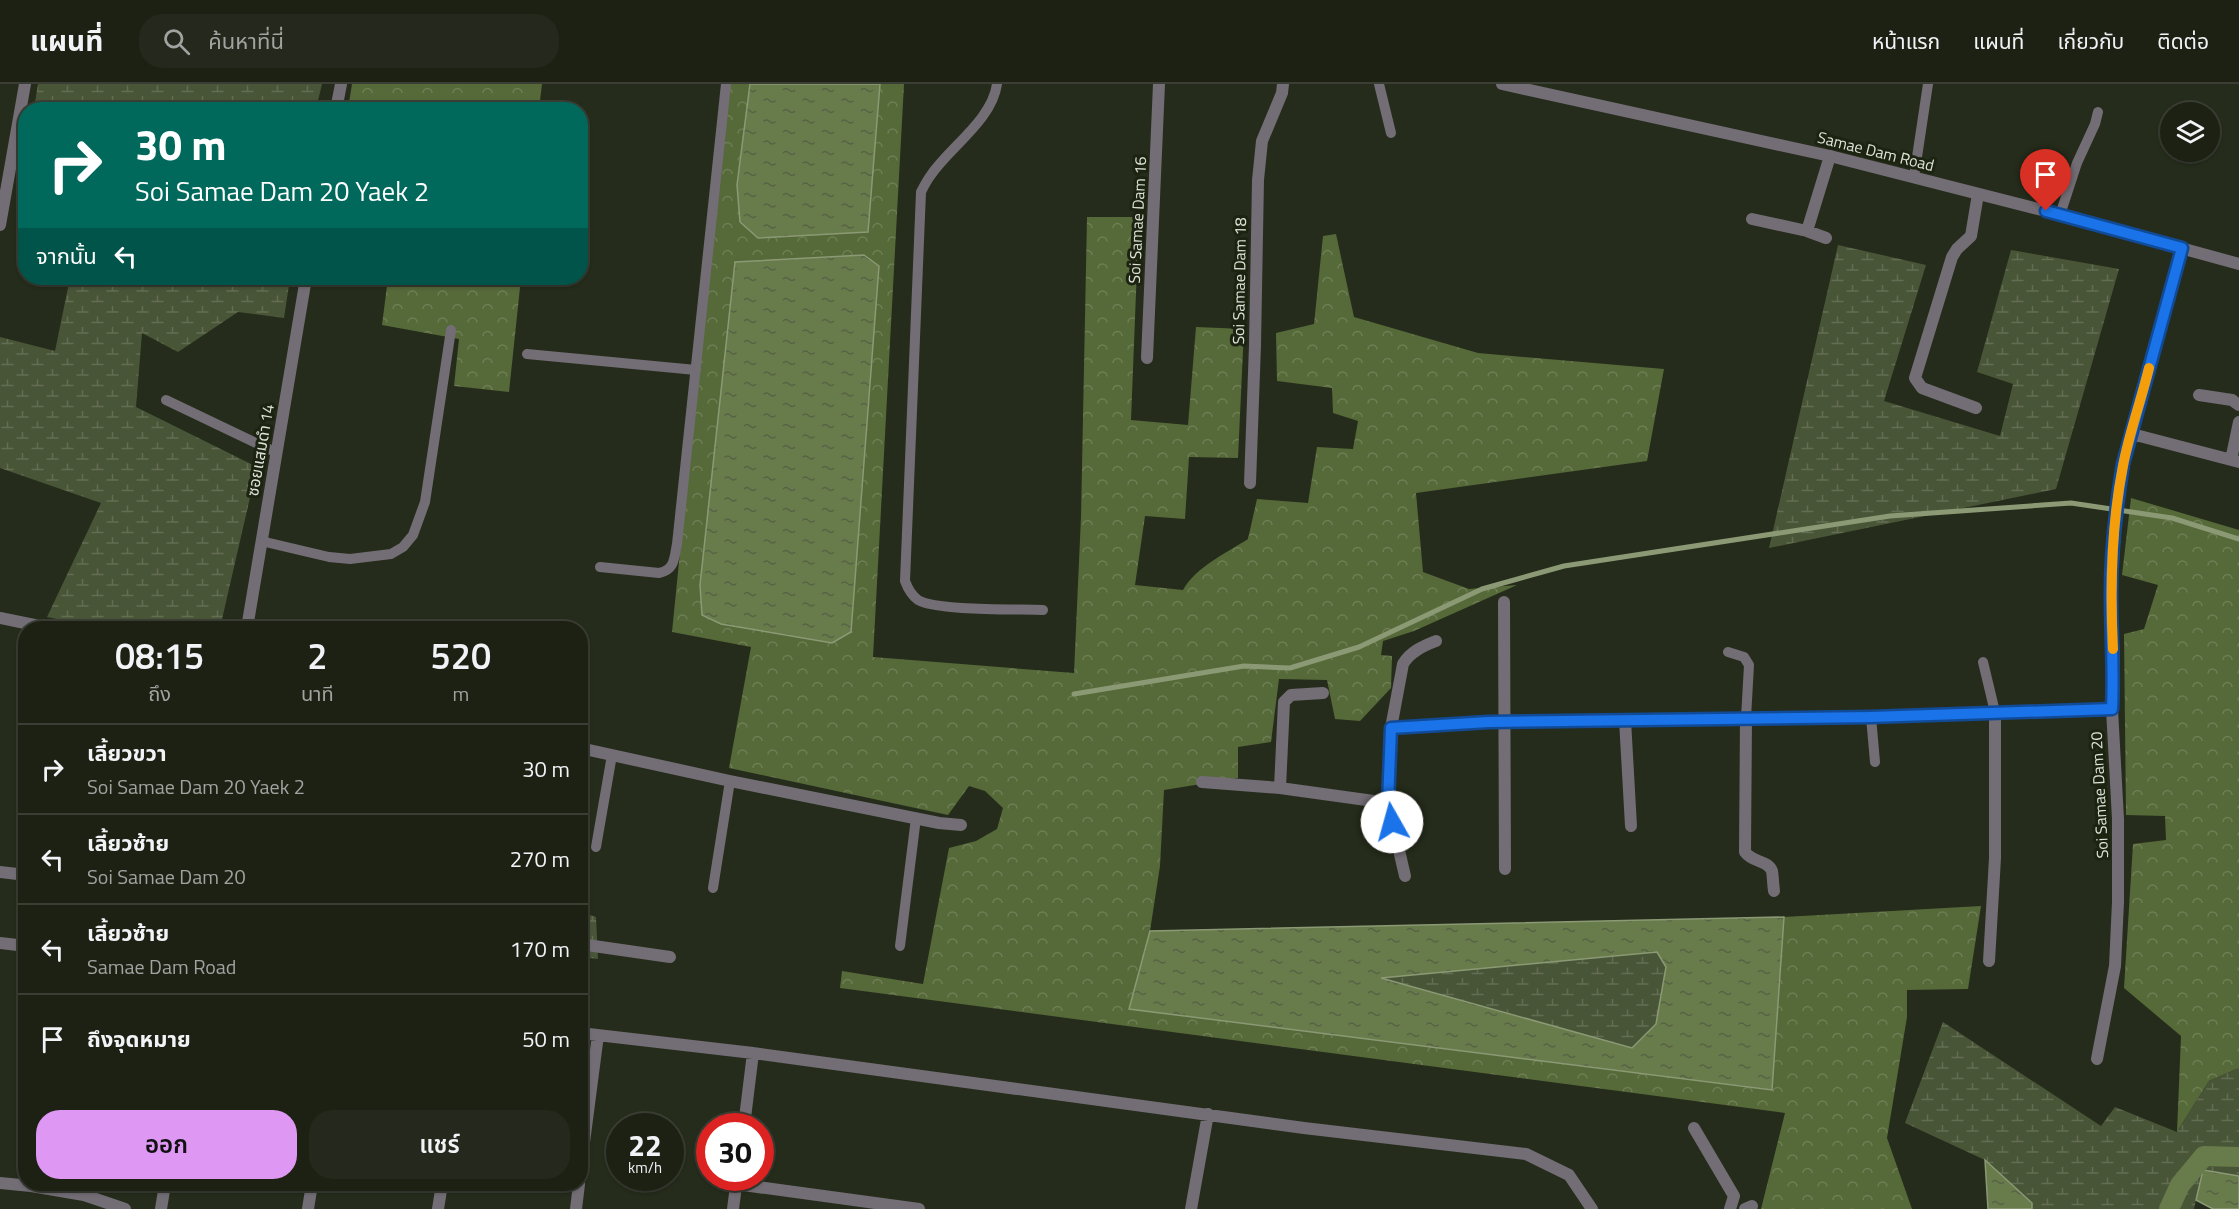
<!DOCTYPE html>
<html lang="th">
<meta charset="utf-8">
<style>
body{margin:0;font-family:"Titillium Web","Noto Sans Thai",sans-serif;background:#25291d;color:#f1f3f6;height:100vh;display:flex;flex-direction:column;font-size:22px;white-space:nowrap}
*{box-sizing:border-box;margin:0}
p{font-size:20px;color:#a0a3a0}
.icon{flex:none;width:33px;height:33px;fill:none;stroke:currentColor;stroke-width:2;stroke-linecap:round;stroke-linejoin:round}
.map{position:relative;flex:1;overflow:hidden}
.drawer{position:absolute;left:18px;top:537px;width:570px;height:570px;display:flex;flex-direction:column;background:#1c2114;border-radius:24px;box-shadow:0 2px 4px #0004,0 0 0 2px #3a3e34}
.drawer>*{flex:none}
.top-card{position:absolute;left:18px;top:18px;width:570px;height:183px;border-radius:24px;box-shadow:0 2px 4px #0004,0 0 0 2px #3a3e34;background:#00695c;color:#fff;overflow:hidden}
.fabs{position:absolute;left:2160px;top:18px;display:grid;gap:12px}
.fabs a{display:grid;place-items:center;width:60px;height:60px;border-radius:50%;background:#1c2114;box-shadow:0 2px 4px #0004,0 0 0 2px #3a3e34;font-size:30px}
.speed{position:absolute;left:606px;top:1029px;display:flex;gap:12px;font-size:30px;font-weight:700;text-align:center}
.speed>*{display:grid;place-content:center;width:78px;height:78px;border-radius:50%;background:#1c2114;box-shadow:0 2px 4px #0004,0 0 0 2px #3a3e34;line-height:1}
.speed small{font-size:15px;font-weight:400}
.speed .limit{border:9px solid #d22;background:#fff;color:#111}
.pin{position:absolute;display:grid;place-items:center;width:51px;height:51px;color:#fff;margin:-62px -26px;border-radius:50% 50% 50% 0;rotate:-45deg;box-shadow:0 0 6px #0007}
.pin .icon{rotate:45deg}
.me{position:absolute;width:66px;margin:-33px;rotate:353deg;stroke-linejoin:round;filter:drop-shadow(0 0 4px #0008)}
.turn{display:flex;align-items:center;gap:21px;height:126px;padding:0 18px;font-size:27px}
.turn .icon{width:78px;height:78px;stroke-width:2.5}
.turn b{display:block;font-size:42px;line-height:51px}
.then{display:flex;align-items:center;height:57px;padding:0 18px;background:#0003;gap:12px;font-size:22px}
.eta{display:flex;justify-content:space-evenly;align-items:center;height:102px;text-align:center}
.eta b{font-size:36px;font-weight:600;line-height:42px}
.action{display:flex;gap:12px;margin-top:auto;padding:12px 18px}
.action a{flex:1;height:69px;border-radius:24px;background:#de98f3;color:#111;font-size:24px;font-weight:600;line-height:69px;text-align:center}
.action a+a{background:#25291d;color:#f1f3f6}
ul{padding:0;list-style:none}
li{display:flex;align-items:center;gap:18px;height:90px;padding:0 18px;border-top:2px solid #3a3e34}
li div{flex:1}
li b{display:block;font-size:22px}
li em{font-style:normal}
header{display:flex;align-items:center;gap:36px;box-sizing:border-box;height:84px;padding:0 30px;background:#1c2114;border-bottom:2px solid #3a3e34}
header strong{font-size:28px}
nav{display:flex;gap:33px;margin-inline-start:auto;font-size:21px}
.search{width:420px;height:54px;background:#25291d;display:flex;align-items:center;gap:15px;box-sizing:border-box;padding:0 21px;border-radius:24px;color:#a0a3a0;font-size:22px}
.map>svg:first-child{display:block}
</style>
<header>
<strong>แผนที่</strong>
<div class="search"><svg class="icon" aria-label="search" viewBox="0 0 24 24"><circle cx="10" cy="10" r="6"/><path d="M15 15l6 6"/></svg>ค้นหาที่นี่</div>
<nav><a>หน้าแรก</a><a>แผนที่</a><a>เกี่ยวกับ</a><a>ติดต่อ</a></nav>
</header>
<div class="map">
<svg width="2239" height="1125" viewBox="0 0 2239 1125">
<defs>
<pattern id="forest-crowns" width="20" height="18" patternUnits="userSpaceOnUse" patternTransform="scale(1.5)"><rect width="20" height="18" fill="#566939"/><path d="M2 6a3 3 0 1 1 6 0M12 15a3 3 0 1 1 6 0" fill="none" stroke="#6e7e55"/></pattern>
<pattern id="wetland-marsh" width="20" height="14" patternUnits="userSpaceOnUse" patternTransform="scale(1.5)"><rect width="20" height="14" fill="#495537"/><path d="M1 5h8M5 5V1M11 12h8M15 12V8" fill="none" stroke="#636d53"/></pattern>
<pattern id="water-ripples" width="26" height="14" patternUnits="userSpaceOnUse" patternTransform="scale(1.5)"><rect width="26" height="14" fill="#687b4a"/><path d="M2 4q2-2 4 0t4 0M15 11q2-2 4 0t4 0" fill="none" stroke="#576246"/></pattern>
</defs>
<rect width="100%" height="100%" fill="#252c1b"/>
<path fill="url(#forest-crowns)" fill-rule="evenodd" d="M 352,0 L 542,0 L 539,25 L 348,25 Z
M 727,0 L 750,0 L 737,101 L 868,147 L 880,0 L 904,0 L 873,573 L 1074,589 L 1081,433 L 1087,133 L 1139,133 L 1131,336 L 1188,341 L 1196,243 L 1244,245 L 1238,374 L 1189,373 L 1185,435 L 1145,432 L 1135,501 L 1183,506 C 1196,483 1226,469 1248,455 L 1257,415 L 1308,419 L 1317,363 L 1353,365 L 1358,337 L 1333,329 L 1332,304 L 1277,297 L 1276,249 L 1314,240 L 1323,152 L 1336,150 L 1354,233 L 1478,269 L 1664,285 L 1647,377 L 1416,409 L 1423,488 L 1469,505 L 1517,501 L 1414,547 L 1383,557 L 1381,571 L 1392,572 L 1391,604 L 1360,637 L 1335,635 L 1327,596 L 1279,595 L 1271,658 L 1238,663 L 1238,694 L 1164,706 L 1160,782 L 1150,847 L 1129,925 L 1772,1006 L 1784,833 L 1981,822 L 1968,905 L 1907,906 L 1907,933 L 1887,1054 L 1912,1125 L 1761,1125 L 1785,1029 L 840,904 L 842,887 L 923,900 L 949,764 L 976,757 L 997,745 L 1003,724 L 985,707 L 969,702 L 948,731 L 729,684 L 751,563 L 672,548 ZM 864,171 L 721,540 L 702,531 L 700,501 L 736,178 Z
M 388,194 L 521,194 L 509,308 L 454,302 L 459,255 L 382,241 Z
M 2131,414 L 2239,446 L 2239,984 L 2209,997 L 2177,1048 L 2181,952 L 2124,904 L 2133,760 L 2166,756 L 2165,732 L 2126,731 L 2124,550 L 2144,545 L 2158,501 L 2122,491 Z"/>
<path fill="url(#wetland-marsh)" d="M 38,0 L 322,0 L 316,25 L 34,25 Z
M 1838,161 L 1926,181 L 1884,317 L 2000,352 L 2013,300 L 1977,288 L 2011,166 L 2119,185 L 2056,405 L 1769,464 Z
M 70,194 L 290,194 L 284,234 L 238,228 L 178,268 L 142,249 L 136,323 L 257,383 L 220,544 L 102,544 L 47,533 L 101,419 L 0,384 L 0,253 L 55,267 Z
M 580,828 L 596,833 L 598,875 L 581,873 Z
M 1657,868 L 1666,883 L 1656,941 L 1632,964 L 1379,893 Z
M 1943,938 L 2101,1042 L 2115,1023 L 2177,1048 L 2209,997 L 2239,984 L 2239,1092 L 2203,1086 L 2194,1125 L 2032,1125 L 2032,1119 L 1985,1076 L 1905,1039 Z"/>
<path fill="url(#water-ripples)" stroke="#8b9a75" stroke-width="1.5" fill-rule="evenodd" d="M 750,0 L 880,0 L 868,148 L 758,154 L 740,138 L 737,101 Z
M 864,171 L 879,182 L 851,548 L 832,559 L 721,540 L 702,531 L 700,501 L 735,178 Z
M 1784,833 L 1772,1006 L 1129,925 L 1150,847 ZM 1657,868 L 1666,883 L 1656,940 L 1632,964 L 1381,894 Z
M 1985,1076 L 2032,1119 L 2032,1125 L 1988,1125 Z
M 2203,1086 L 2239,1092 L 2239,1125 L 2213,1125 L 2196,1116 Z"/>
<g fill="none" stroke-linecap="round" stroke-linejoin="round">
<path stroke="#8b9a75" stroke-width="5" d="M 1074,610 L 1244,582 L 1290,584 L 1359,563 L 1482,505 L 1564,482 L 1890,432 L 2071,419 L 2172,434 L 2239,455"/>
<path stroke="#687b4a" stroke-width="20" d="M 2169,1125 L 2180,1101 L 2204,1072 L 2239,1073"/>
<path stroke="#736d75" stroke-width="10" d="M 997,0 C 992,36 950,63 931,91 C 927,96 924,102 921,108 L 905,497 C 908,505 911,511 918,516 C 937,527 1017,525 1043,526
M 1379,0 L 1391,49
M 1914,93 L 1928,0
M 2060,131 L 2077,79 L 2095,40 L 2098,28
M 527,270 L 696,286
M 166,316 L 277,369
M 261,457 L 329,473 L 350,475 L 391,470 L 403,463 L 413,451 L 425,418 L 451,246
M 600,483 L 659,489 C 675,486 674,474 677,460 L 726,0
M 1728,568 L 1744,573 L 1749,581 L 1746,634
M 1983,578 L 1995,628
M 1871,633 L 1875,678
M 596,763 L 612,671
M 713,804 L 730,697
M 900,862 L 916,734"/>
<path stroke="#736d75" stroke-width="12" d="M 336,26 L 341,0
M 1752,135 L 1807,147 L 1826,154
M 0,141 L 25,0
M 1807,147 L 1830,72
M 1147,274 L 1159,0
M 2199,311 L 2232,316 L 2239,321
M 1976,324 L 1922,304 L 1915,294 L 1952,173 L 1957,165 L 1971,152 L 1978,110
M 2132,350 L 2239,378
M 2231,376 L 2239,338
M 1250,399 L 1255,261 L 1258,96 L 1262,57 L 1282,9 L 1283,0
M 1504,518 L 1505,785
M 0,534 L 49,544
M 247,544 L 306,194
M 1746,634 L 1745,768 C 1753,779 1768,776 1772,787 C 1773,793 1773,800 1774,807
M 1625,636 L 1631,742
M 1391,644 L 1403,580 C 1410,568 1423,562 1436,557
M 580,664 L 730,697 L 939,739 L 961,741
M 1202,698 L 1280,704 L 1388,719 L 1391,644 L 1489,637 L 1871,633 L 2112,625
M 1280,704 L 1284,618 L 1291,611 L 1323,609
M 1388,719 L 1405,792
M 0,788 L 26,791
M 0,859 L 26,862
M 580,860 L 670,873
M 1989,877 L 1995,774 L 1995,628
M 580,949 L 753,969 L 1304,1044 L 1526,1070 L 1569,1091 L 1592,1125
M 2097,975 L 2115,882 L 2118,818 L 2118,735 L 2112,625 L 2114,582 L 2111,508 L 2116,431 L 2123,380 L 2182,164
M 744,1042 L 753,969
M 1694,1044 L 1734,1112 L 1730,1125
M 580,1089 L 598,951
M 0,1099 L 31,1102 L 84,1111 L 125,1125
M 736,1100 L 919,1125
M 161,1125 L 165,1100
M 308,1125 L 312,1100
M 438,1125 L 442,1100
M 576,1125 L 579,1100
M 733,1125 L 737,1094
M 1191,1125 L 1208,1030
M 1745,1125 L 1752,1122"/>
<path stroke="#736d75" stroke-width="12" d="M 1502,0 L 1830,72 L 2046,127 L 2239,180"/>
</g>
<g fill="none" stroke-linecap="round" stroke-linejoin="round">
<g stroke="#114b97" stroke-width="15">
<path id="route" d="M 1392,738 L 1388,719 L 1391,644 L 1488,638 L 1871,633 L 2112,625 C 2114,586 2111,548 2111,509 C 2111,466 2116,423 2123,380 L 2182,164 L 2046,127"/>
</g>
<use href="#route" stroke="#1a73e8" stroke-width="10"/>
<path stroke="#f59e0b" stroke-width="10" d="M 2113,565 C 2110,504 2111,442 2123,382 C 2129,349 2141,317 2149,284"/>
</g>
<g text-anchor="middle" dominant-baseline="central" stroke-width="6" stroke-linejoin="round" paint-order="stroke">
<g font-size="16" fill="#dee3d8" stroke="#1c2311">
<text transform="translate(1876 67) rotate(14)">Samae Dam Road</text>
<text transform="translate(1137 136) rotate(-87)">Soi Samae Dam 16</text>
<text transform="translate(1239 197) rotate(-89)">Soi Samae Dam 18</text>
<text transform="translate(260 366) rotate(-80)">ซอยแสมดำ 14</text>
<text transform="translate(2099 711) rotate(-93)">Soi Samae Dam 20</text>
</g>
</g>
</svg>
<div class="fabs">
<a><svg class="icon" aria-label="layers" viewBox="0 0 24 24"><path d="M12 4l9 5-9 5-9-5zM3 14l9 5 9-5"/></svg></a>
</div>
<div class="speed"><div>22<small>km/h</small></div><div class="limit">30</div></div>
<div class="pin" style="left:2046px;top:127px;background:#d93025"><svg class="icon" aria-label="arrive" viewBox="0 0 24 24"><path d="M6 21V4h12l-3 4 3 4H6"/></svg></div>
<svg class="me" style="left:1392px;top:738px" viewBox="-20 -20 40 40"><circle r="19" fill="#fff"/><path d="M0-13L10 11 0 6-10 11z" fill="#1a73e8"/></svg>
<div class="top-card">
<div class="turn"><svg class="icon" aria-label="right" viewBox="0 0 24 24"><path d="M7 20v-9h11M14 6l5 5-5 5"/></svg><div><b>30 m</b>Soi Samae Dam 20 Yaek 2</div></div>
<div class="then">จากนั้น<svg class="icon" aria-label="left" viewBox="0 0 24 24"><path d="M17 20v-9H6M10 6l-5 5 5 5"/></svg></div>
</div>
<section class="drawer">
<div class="eta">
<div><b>08:15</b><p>ถึง</p></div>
<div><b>2</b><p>นาที</p></div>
<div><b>520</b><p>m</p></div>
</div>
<ul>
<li><svg class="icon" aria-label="right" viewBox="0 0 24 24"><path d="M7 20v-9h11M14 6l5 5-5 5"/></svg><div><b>เลี้ยวขวา</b><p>Soi Samae Dam 20 Yaek 2</p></div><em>30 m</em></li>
<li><svg class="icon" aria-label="left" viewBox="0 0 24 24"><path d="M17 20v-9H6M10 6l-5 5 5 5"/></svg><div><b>เลี้ยวซ้าย</b><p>Soi Samae Dam 20</p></div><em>270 m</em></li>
<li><svg class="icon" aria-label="left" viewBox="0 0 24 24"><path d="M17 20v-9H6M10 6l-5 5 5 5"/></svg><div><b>เลี้ยวซ้าย</b><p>Samae Dam Road</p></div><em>170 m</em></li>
<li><svg class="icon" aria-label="arrive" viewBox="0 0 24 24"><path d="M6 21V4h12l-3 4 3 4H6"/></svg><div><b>ถึงจุดหมาย</b></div><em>50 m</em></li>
</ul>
<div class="action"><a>ออก</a><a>แชร์</a></div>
</section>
</div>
